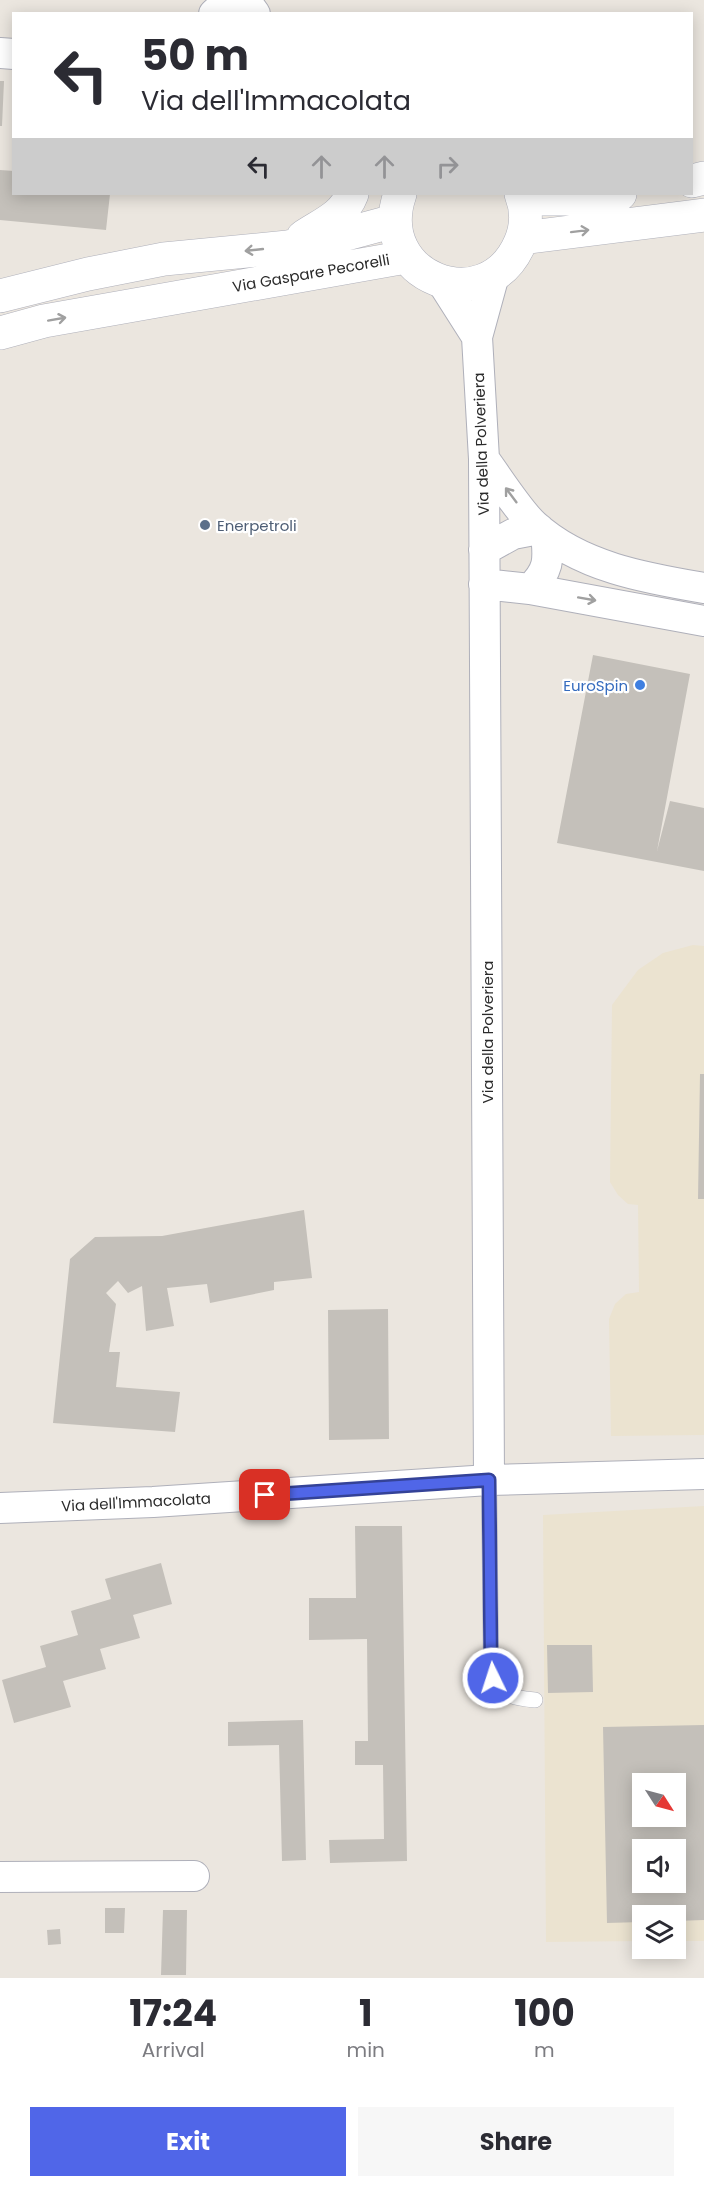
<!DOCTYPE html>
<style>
body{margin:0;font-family:Poppins,sans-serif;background:#f7f7f7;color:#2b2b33;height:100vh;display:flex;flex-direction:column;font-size:22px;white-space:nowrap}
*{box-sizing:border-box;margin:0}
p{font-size:20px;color:#7c7c81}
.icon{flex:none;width:33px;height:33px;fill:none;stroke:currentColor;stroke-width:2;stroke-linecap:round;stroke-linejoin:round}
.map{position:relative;height:1978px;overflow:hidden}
.sheet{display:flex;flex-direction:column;background:#fff;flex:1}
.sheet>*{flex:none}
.hud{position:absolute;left:12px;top:12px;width:681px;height:183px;border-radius:0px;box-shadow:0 3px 15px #0003;background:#fff;color:#2b2b33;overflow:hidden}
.needle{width:39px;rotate:126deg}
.controls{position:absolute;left:632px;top:1773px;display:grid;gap:12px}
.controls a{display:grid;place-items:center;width:54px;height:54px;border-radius:0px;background:#fff;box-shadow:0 3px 15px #0003;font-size:30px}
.pin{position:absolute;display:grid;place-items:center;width:51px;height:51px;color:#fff;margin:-26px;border-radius:12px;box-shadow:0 3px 9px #0006}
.me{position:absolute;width:66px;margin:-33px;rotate:356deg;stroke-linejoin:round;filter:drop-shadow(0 0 4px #0008)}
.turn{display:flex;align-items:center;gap:21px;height:126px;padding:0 30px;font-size:27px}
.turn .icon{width:78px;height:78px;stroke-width:2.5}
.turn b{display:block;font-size:42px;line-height:51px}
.lanes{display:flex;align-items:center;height:57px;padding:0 30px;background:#0003;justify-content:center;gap:30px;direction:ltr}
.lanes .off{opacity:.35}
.eta{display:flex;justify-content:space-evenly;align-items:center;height:102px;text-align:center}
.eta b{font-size:36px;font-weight:700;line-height:42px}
.cta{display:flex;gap:12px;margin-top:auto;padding:12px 30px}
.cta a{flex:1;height:69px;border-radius:0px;background:#5066e8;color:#fff;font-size:24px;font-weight:700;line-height:69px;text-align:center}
.cta a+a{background:#f7f7f7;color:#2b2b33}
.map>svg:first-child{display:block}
</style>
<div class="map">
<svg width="704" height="1978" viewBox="0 0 704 1978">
<rect width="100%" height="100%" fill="#ebe6df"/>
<path fill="#ebe3d0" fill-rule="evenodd" d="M 693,945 L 704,946 L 704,1435 L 611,1436 L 609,1319 L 615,1304 L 626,1294 L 639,1292 L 638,1205 L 628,1204 L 618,1195 L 610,1182 L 612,1005 L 638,970 L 663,953 Z
M 704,1506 L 704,1941 L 675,1941 L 675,1916 L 642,1916 L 642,1941 L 546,1942 L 543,1515 ZM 642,1784 L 675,1784 L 675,1816 L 642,1816 ZM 642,1850 L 675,1850 L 675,1882 L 642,1882 Z"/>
<path fill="#c4c0ba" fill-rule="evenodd" d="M 0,81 L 4,81 L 2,126 L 0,126 Z
M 0,170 L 14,171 L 14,194 L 110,194 L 106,230 L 0,220 Z
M 593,655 L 690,674 L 657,851 L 670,801 L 704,808 L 704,871 L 557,843 Z
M 700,1074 L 704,1074 L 704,1199 L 698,1199 Z
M 304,1210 L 312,1278 L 274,1282 L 274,1290 L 210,1303 L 207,1284 L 167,1288 L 174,1326 L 146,1331 L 142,1286 L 128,1293 L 118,1281 L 106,1293 L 116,1304 L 109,1352 L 120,1352 L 116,1387 L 180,1392 L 175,1432 L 53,1423 L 70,1259 L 95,1237 L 162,1236 Z
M 388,1309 L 389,1439 L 329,1440 L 328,1310 Z
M 355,1526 L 402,1526 L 407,1861 L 330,1863 L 329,1840 L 384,1839 L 383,1765 L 355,1765 L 355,1741 L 368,1741 L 367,1639 L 309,1640 L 309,1598 L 356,1598 Z
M 161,1563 L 172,1604 L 133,1615 L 140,1638 L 100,1649 L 106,1669 L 63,1681 L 71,1707 L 14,1723 L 2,1680 L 46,1667 L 40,1646 L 78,1635 L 71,1611 L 111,1599 L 105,1579 Z
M 547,1645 L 592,1645 L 593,1692 L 548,1693 Z
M 303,1720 L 306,1860 L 282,1861 L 279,1745 L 228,1746 L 228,1722 Z
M 704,1725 L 704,1920 L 675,1921 L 675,1916 L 642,1916 L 642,1922 L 607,1923 L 603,1727 ZM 642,1784 L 675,1784 L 675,1816 L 642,1816 ZM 642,1850 L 675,1850 L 675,1882 L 642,1882 Z
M 105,1908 L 125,1908 L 124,1933 L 105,1933 Z
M 163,1910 L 187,1910 L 186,1975 L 161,1975 Z
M 60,1929 L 61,1944 L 48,1945 L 47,1930 Z"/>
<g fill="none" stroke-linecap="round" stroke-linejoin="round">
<g stroke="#afb0ba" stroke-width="16">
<path id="lane" d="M 489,1480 L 491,1665 C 496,1694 508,1698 535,1700"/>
</g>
<g stroke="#afb0ba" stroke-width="32">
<path id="street" d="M 245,0 L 255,14
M 214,14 L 229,0
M 0,53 L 14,54
M 442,282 L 477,337
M 484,459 C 498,478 518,510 534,525 C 580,567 645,578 704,588
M 484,550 L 513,534 L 539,529
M 484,584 L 530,589 L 704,621
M 530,589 C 549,571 549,560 546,535
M 489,1480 L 484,459 L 477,337 L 494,275
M 0,1508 L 153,1502 L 489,1480 L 704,1474
M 0,1877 L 194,1876"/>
</g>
<g stroke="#afb0ba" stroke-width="34">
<path id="secondary" d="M 692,181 L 704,178
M 400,194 C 371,277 486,322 520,243 C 527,227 527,209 521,194
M 523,199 L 591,199 L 620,194
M 303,237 C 322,224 343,217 352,194
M 522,238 L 704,215
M 0,296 L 88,274 L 164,259 L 288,247 L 335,237 L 394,221
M 0,333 L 44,321 L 406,257"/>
</g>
<use href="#lane" stroke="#fff" stroke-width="15"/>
<use href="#street" stroke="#fff" stroke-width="30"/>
<use href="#secondary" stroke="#fff" stroke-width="33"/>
</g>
<defs><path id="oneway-shaft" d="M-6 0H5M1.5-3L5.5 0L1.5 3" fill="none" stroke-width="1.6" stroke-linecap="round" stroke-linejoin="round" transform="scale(1.5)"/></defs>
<g stroke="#a0a0a0">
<use href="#oneway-shaft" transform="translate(580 231) rotate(-7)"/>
<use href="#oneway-shaft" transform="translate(254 250) rotate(174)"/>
<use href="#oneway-shaft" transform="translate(57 319) rotate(-10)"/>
<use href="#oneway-shaft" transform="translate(511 495) rotate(-127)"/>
<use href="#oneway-shaft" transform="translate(587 599) rotate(10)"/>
</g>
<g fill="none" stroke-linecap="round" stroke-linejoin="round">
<g stroke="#344297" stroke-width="15">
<path id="route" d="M 265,1495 L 489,1480 L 491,1665 L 493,1678"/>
</g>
<use href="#route" stroke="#5066e8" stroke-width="10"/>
</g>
<circle fill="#5c6f8a" stroke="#fff" stroke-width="2" cx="205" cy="525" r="6"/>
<circle fill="#3f7fe0" stroke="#fff" stroke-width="2" cx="640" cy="685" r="6"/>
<g text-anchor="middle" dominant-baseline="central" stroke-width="4.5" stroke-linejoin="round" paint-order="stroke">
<g font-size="15" fill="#2b2b2b" stroke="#fff">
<text transform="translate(311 273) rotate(-10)">Via Gaspare Pecorelli</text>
<text transform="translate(481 444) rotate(-92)">Via della Polveriera</text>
<text transform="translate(487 1032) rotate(-90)">Via della Polveriera</text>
<text transform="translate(136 1502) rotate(-3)">Via dell'Immacolata</text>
</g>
<g font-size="15" fill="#4e5e75" stroke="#fff" text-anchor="start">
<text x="217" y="525">Enerpetroli</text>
</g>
<g font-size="15" fill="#366cbe" stroke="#fff" text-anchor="end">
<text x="628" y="685">EuroSpin</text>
</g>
</g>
</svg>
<div class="controls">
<a><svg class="needle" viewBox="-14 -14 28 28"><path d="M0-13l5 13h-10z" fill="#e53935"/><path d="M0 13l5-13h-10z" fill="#7c7c81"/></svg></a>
<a><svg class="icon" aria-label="sound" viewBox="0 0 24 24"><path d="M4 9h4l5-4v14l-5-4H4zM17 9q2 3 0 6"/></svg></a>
<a><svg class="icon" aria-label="layers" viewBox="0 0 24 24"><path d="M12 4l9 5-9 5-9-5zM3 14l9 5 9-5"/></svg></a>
</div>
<div class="pin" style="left:265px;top:1495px;background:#d93025"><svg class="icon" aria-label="arrive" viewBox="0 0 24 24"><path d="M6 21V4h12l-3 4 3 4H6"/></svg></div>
<svg class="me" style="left:493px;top:1678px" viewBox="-20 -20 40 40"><circle r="17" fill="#5066e8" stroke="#fff" stroke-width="3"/><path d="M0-11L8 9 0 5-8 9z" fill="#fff"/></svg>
<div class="hud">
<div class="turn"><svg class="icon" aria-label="left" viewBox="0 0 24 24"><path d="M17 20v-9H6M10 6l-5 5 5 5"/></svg><div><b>50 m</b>Via dell'Immacolata</div></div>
<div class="lanes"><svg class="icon" aria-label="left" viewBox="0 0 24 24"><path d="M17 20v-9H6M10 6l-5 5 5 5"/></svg><svg class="icon off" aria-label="ahead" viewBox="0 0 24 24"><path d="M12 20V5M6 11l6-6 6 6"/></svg><svg class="icon off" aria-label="ahead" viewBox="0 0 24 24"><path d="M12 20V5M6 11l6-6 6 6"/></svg><svg class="icon off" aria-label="right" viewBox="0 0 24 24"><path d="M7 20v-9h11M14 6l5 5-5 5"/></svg></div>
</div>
</div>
<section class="sheet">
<div class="eta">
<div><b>17:24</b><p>Arrival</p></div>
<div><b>1</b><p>min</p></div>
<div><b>100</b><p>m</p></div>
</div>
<div class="cta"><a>Exit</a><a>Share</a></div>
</section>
